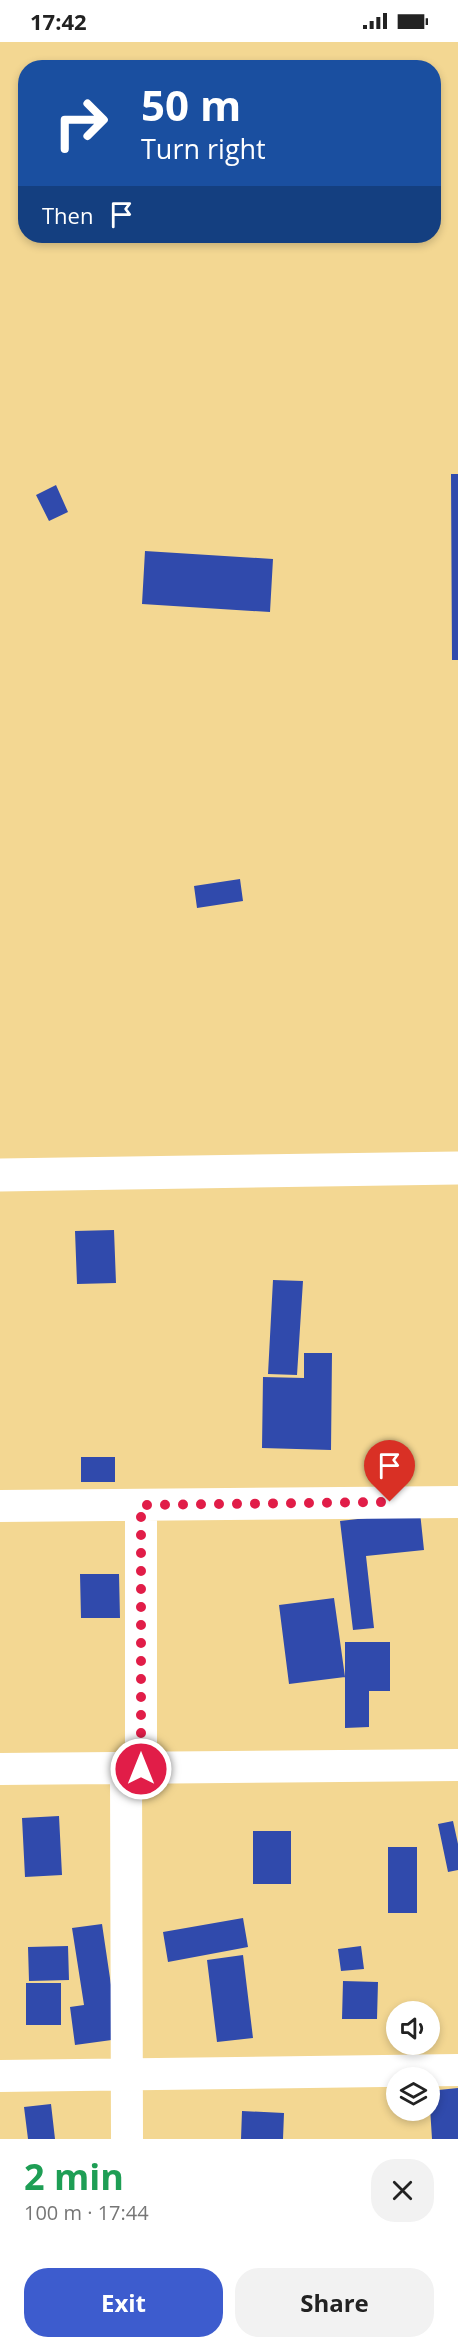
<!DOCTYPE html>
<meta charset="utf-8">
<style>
body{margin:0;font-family:"Open Sans",sans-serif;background:#f2f2f2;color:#222;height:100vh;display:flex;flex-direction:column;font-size:22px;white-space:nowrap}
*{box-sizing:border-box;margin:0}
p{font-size:20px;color:#767676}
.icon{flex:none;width:33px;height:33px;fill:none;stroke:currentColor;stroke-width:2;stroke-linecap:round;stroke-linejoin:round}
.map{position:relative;height:2097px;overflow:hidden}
.side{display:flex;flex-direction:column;background:#fff;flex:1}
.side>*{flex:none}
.guide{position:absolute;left:18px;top:18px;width:423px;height:183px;border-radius:24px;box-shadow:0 3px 9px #0003;background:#1a4fa0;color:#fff;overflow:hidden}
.fabs{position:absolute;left:386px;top:1959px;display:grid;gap:12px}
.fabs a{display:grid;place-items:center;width:54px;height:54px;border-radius:50%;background:#fff;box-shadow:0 3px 9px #0003;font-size:30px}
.pin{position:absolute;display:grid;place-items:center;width:51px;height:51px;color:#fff;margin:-62px -26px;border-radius:50% 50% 50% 0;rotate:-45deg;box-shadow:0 0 6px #0007}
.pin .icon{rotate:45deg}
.me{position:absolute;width:66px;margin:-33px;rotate:0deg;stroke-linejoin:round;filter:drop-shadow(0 0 4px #0008)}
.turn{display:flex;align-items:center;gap:21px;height:126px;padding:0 24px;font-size:27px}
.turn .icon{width:78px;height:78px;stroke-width:2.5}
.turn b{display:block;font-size:42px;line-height:51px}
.then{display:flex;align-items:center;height:57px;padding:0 24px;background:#0003;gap:12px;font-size:22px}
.round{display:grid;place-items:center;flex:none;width:63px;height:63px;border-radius:24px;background:#f2f2f2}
.overview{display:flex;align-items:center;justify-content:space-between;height:102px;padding:0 24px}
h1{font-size:36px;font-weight:700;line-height:45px;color:#1e9e55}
.action{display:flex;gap:12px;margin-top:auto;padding:12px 24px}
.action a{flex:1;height:69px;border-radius:24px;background:#3d5cce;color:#fff;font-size:24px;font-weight:700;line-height:69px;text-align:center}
.action a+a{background:#f2f2f2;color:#222}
.status{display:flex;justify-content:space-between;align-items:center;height:42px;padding:0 30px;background:#fff;direction:ltr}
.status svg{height:16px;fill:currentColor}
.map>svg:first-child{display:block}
</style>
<div class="status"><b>17:42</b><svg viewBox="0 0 49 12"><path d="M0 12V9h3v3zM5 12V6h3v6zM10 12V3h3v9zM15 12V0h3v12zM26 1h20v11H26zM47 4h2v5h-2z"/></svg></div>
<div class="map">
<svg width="458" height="2097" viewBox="0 0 458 2097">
<rect width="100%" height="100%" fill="#f3d792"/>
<path fill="#304aac" d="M 451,432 L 458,432 L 458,618 L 452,618 Z
M 56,443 L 68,470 L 49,479 L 36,453 Z
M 145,509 L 273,517 L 270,570 L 142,562 Z
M 240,837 L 243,859 L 197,866 L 194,844 Z
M 114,1188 L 116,1241 L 77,1242 L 75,1189 Z
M 273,1238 L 303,1239 L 297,1333 L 268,1332 Z
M 304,1311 L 332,1311 L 331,1408 L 262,1406 L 263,1335 L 304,1336 Z
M 81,1415 L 115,1415 L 115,1440 L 81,1440 Z
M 420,1470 L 424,1508 L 366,1514 L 374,1586 L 353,1588 L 340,1479 Z
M 80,1532 L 119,1532 L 120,1576 L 81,1576 Z
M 334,1556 L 345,1635 L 289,1642 L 279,1563 Z
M 345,1600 L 390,1600 L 390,1649 L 369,1649 L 369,1685 L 345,1686 Z
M 59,1774 L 62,1833 L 25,1835 L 22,1776 Z
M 453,1779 L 458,1802 L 458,1828 L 448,1830 L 438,1782 Z
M 253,1789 L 291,1789 L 291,1842 L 253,1842 Z
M 388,1805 L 417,1805 L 417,1871 L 388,1871 Z
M 243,1876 L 248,1905 L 168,1920 L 163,1890 Z
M 102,1882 L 119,1997 L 75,2003 L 70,1965 L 84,1963 L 72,1886 Z
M 68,1904 L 69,1938 L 29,1939 L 28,1905 Z
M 361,1904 L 364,1927 L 341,1929 L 338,1907 Z
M 243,1913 L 253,1996 L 217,2000 L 207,1918 Z
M 343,1939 L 378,1940 L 377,1977 L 342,1977 Z
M 26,1941 L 61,1941 L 61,1983 L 26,1983 Z
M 458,2046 L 458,2097 L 432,2097 L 429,2049 Z
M 51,2062 L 55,2097 L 28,2097 L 24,2065 Z
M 242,2069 L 284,2071 L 283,2097 L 241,2097 Z"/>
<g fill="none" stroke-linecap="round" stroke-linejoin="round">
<path stroke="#fff" stroke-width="32" d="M 0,1464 L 458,1460
M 0,1727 L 458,1723
M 126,1727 L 127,2097
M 141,1727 L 141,1463
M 0,2034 L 458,2028"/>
<path stroke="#fff" stroke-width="33" d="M 0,1133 L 458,1126"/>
</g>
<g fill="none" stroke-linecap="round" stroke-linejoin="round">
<path stroke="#e11d48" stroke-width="10" stroke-dasharray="0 18" d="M 141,1727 L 141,1463 L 390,1460"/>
</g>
</svg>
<div class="fabs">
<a><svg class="icon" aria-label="sound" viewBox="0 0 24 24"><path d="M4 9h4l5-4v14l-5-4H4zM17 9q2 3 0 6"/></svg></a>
<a><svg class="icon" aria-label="layers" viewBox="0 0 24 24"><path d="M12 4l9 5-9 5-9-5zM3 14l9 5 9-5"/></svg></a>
</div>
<div class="pin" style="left:390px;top:1460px;background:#d93025"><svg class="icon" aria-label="arrive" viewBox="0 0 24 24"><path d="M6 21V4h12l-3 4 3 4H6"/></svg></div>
<svg class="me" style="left:141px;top:1727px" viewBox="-20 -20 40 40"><circle r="17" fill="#e11d48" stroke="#fff" stroke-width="3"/><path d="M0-11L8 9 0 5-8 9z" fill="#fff"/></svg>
<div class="guide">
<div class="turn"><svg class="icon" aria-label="right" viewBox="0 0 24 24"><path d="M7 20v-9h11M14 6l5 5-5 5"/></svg><div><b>50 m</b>Turn right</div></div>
<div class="then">Then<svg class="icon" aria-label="arrive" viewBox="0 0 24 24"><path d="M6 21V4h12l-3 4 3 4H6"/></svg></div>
</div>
</div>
<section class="side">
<div class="overview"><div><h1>2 min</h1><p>100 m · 17:44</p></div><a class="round"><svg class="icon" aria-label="close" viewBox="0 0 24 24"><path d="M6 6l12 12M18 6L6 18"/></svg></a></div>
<div class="action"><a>Exit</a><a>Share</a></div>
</section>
